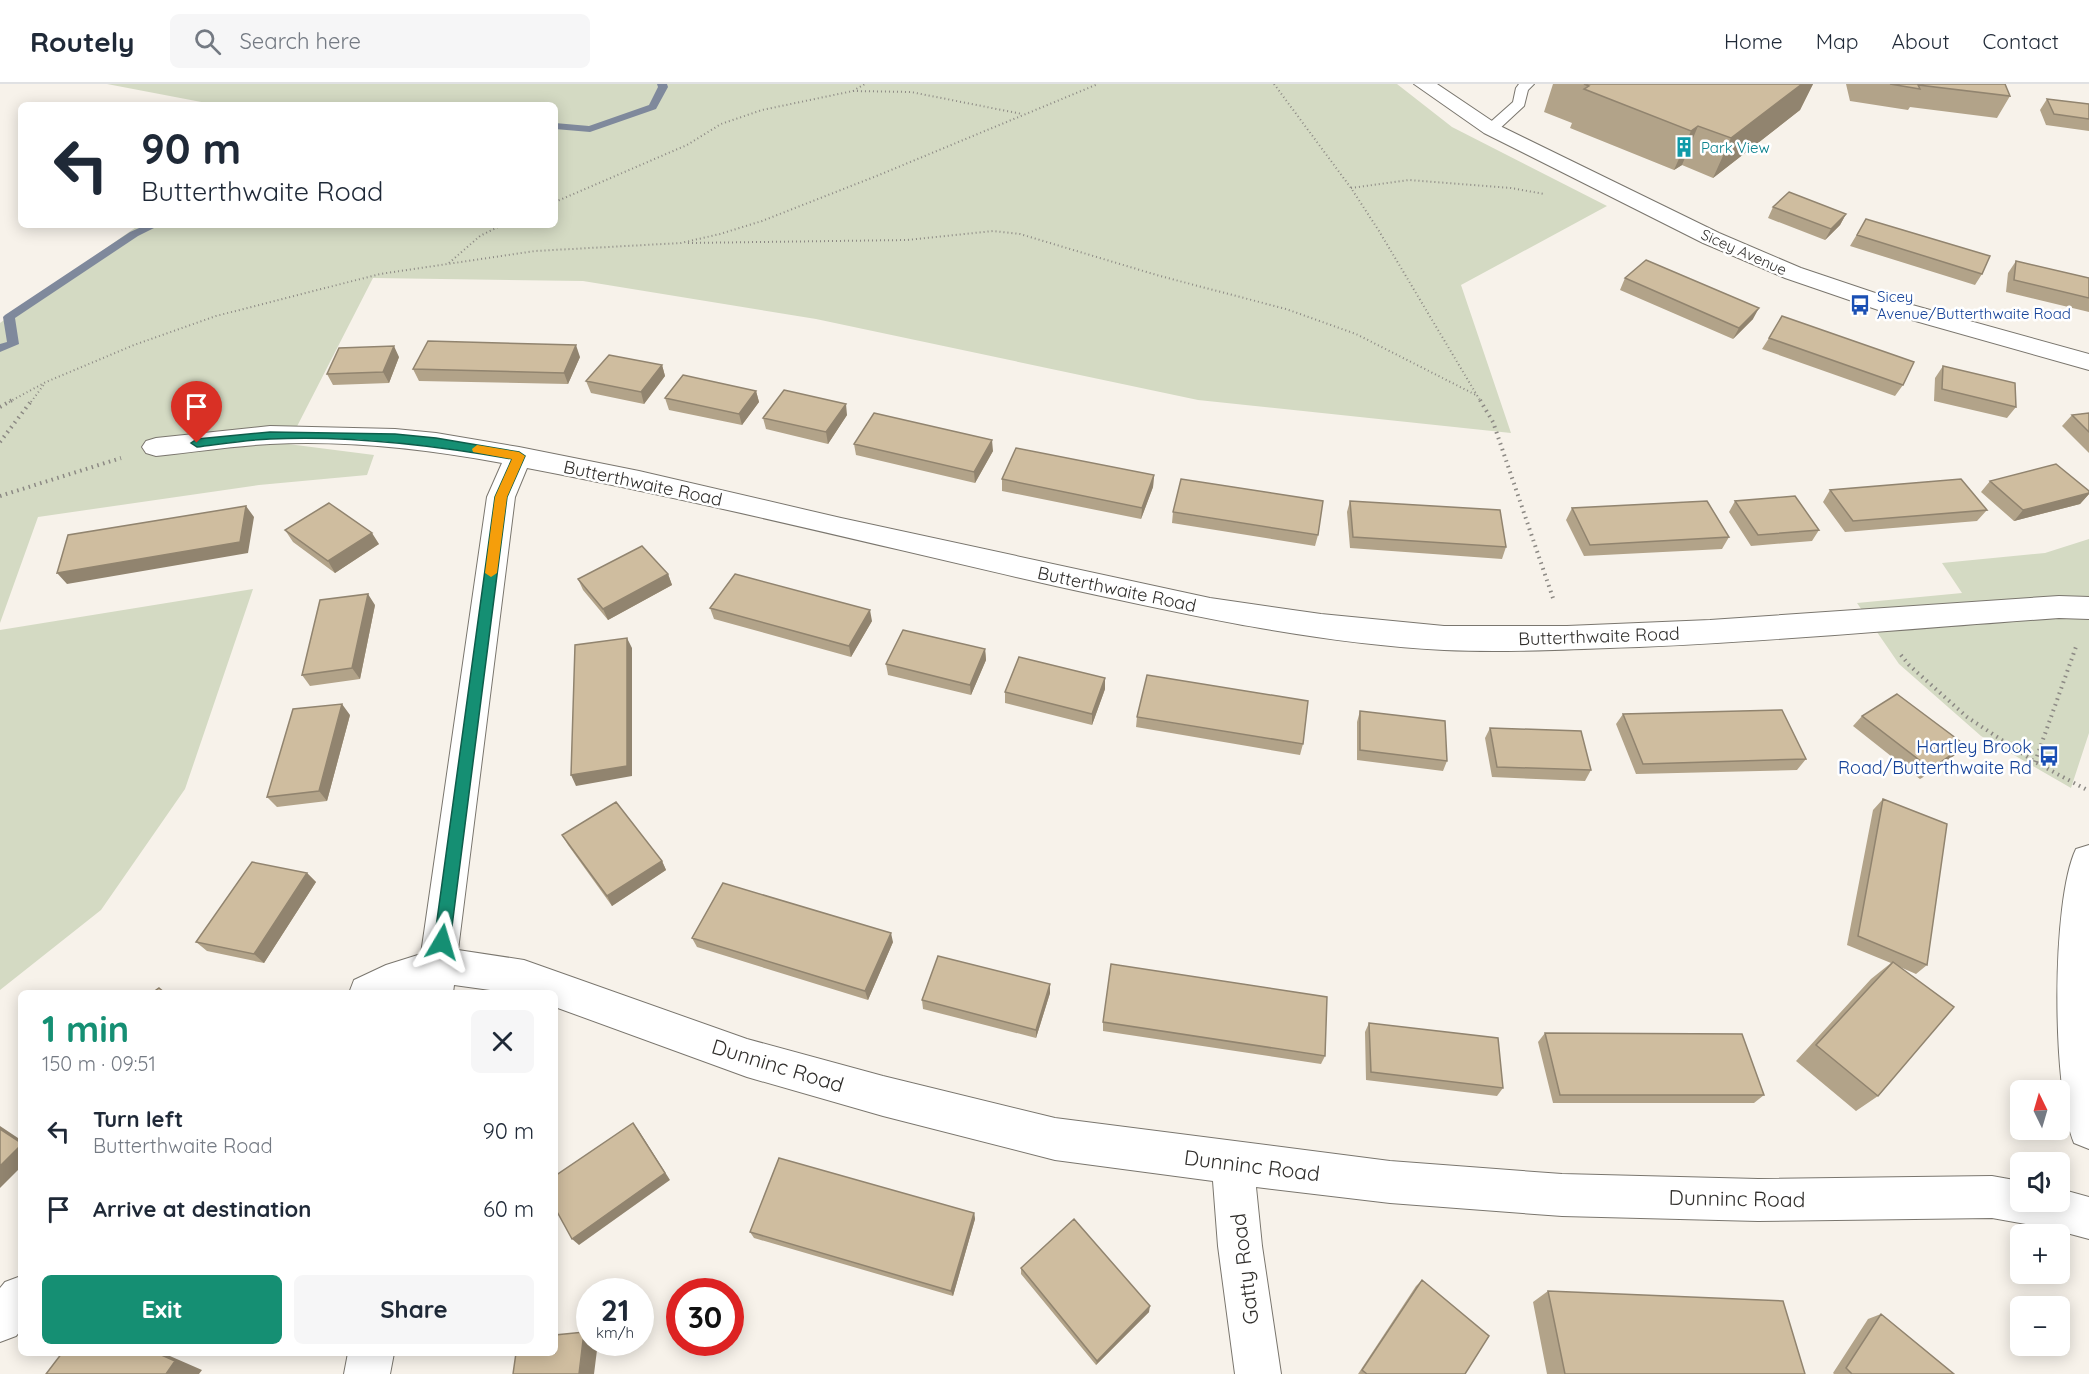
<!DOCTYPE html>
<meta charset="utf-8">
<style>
body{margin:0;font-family:Quicksand,sans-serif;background:#f6f6f7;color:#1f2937;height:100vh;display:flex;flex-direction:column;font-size:22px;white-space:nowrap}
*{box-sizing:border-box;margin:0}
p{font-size:20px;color:#747a83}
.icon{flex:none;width:33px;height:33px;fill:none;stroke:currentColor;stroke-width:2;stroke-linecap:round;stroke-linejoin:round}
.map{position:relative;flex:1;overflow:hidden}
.panel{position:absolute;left:18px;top:906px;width:540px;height:366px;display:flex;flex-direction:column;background:#fff;border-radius:9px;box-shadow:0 3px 15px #0003}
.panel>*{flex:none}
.guide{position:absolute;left:18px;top:18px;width:540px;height:126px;border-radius:9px;box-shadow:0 3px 15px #0003;background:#fff;color:#1f2937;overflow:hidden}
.needle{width:39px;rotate:355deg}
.buttons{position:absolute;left:2010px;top:996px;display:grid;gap:12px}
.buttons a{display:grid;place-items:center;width:60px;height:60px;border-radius:9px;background:#fff;box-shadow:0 3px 15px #0003;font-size:30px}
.speed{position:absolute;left:576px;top:1194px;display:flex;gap:12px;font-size:30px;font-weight:700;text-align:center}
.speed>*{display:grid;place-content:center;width:78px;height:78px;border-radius:50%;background:#fff;box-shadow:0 3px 15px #0003;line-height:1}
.speed small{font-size:15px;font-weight:400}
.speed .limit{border:9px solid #d22;background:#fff;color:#111}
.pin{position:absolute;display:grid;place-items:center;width:51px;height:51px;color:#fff;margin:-62px -26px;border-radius:50% 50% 50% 0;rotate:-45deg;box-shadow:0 0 6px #0007}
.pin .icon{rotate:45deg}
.me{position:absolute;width:66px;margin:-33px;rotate:7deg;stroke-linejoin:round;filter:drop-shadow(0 0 4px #0008)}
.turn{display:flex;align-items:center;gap:21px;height:126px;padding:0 24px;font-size:27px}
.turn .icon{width:78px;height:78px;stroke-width:2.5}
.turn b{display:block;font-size:42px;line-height:51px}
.round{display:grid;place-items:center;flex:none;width:63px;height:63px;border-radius:9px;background:#f6f6f7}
.overview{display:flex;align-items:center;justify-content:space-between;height:102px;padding:0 24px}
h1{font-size:36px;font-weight:700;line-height:45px;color:#158f73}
.button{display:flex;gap:12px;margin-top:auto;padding:12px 24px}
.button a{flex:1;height:69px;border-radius:9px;background:#158f73;color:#fff;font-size:24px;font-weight:700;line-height:69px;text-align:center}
.button a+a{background:#f6f6f7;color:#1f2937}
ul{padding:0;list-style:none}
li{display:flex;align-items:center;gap:18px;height:78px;padding:0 24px}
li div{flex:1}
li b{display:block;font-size:22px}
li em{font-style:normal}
header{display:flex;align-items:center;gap:36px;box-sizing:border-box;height:84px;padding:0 30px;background:#fff;border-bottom:2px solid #e0e1e3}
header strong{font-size:28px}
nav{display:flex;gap:33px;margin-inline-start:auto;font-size:21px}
.search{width:420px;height:54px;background:#f6f6f7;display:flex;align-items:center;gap:15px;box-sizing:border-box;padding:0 21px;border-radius:9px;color:#747a83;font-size:22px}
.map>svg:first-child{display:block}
</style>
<header>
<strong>Routely</strong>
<div class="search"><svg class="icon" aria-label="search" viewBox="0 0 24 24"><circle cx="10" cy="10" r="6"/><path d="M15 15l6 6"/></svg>Search here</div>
<nav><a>Home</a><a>Map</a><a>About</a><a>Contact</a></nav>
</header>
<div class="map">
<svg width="2089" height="1290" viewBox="0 0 2089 1290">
<rect width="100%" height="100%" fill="#f7f2ea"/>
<path fill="#d4dac3" d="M 107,0 L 1397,0 L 1452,43 L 1607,122 L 1461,201 L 1511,349 L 1198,316 L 816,235 L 583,197 L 373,194 L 288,360 L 374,371 L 367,391 L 259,401 L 38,433 L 0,539 L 0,239 L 139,141 L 555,141 L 555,21 L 217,21 Z
M 2089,455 L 2089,649 L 2071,704 L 1981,652 L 1899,580 L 1857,519 L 1962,509 L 1942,479 L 2045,469 Z
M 253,505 L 185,705 L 101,826 L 0,906 L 0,546 Z"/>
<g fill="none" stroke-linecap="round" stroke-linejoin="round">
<path fill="#7f899c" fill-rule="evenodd" d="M 657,0 L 667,0 L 668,3 L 656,25 L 590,48 L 555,45 L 555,39 L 589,42 L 649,21 L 658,3 Z
M 146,141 L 160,141 L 138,152 L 15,234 L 19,260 L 0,268 L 0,260 L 7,258 L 3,233 L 5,231 L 130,148 Z"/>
<g stroke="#7a766e" stroke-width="2">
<path id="service" d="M 1519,0 L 1534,0 L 1528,6 L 1524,22 L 1496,48 L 1486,48 L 1484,45 L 1486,42 L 1513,18 L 1516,4 Z"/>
</g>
<g stroke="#7a766e" stroke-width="2">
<path id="minor" d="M 270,342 L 395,345 L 436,349 L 519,363 L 639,387 L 841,434 L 1210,514 L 1321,530 L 1444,542 L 1567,542 L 1710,536 L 2059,512 L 2089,513 L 2089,535 L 2059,534 C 1919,544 1779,557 1639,563 C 1574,565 1509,569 1444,566 C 1314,559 1187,531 1060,503 C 883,463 706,418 527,384 L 515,413 L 458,866 L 524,876 L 747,955 L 883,992 L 1055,1034 L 1390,1077 L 1562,1090 L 1758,1095 L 1992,1092 L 2020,1097 L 2020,1118 L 2060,1118 L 2060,1105 L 2089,1113 L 2089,1155 L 2048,1144 L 1992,1134 L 1758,1137 L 1562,1132 L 1390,1119 L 1256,1103 L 1262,1162 L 1281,1290 L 1235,1290 L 1218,1162 L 1213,1097 L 1055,1076 L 883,1032 L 747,993 L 555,923 L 555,909 L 511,909 L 454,901 L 453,909 L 415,909 L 415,906 L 406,909 L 349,909 L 354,896 L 386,881 L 421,870 L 487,413 L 502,379 C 426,365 347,356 270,360 C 232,362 194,368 156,372 L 146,369 L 142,363 L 146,357 L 156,354 Z
M 21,1192 L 21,1246 L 16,1252 L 0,1258 L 0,1204 L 5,1198 Z
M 348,1269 L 394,1269 L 390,1290 L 344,1290 Z"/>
</g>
<g stroke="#7a766e" stroke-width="2">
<path id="tertiary" d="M 1414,0 L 1437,0 L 1498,41 L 1719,149 L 1801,184 L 1905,219 L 2089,270 L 2089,286 L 1887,229 L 1785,194 L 1703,159 L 1484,49 Z
M 2089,761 L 2089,1065 L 2074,1059 C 2052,1006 2051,817 2076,765 Z"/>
</g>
<path stroke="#8c8984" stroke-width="2" stroke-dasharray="1 3" stroke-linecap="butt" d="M 1274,0 L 1351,104 L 1379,147 L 1481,318
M 853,7 L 865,0
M 1351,104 L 1409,96 L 1511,104 L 1544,110
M 555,118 L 687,61 L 721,40 L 762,26 L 853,7 L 911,8 L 1022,30
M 688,159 L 907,156 L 993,147 L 1020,150 L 1160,192 L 1286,225 L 1356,250 L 1476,311
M 449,179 L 480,152 L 502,141
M 9,318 L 46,298 L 134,261 L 216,232 L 380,190 L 535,167 L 681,159 L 720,150 L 762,137 L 879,91 L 1098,0
M 31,318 L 45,299"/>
<path stroke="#8c8984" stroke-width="4" stroke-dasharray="1.5 4.5" stroke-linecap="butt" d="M 1480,316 L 1493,338 L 1554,517
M 0,323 L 12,316
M 0,358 L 32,316
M 0,412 L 121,374
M 1901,571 L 1909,581 L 1967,633 L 2035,678 L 2089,707
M 2035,678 L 2077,560"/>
<use href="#service" fill="#fff" fill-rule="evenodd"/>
<use href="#minor" fill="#fff" fill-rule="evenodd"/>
<use href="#tertiary" fill="#fff" fill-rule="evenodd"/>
</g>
<path fill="#b2a389" d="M 1553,0 L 1813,0 L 1800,26 L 1713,94 L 1682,81 L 1674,86 L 1570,44 L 1572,39 L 1544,28 Z
M 1846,0 L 2005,0 L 2010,12 L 1997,34 L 1910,23 L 1908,26 L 1850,17 Z
M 2047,15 L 2089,20 L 2089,47 L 2046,41 L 2040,26 Z
M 1773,123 L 1846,130 L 1840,141 L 1825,156 L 1768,134 Z
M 1866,135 L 1982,190 L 1975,201 L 1850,162 Z
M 2016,177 L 2089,194 L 2089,228 L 2006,208 L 2008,189 Z
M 1625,194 L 1753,235 L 1733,255 L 1620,206 Z
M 1769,254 L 1903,301 L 1895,312 L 1762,265 Z
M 399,273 L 389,299 L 333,301 L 327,290 Z
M 580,273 L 568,300 L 419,297 L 413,285 Z
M 662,281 L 665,292 L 644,320 L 591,309 L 586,297 Z
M 1943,282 L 2016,323 L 2007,334 L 1934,317 L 1935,294 Z
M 756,307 L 759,318 L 742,341 L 669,326 L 665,314 Z
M 2089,329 L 2089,369 L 2062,342 L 2072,331 Z
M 847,331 L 828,360 L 766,345 L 763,334 Z
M 854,360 L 993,367 L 975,399 L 856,371 Z
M 1154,391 L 1153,403 L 1141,435 L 1002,407 L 1002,395 Z
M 1990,397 L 2089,407 L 2089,410 L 2080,420 L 2014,437 L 1981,408 Z
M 1830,406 L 1987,426 L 1977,437 L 1845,448 L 1823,418 Z
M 1350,417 L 1506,463 L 1502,475 L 1350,464 L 1347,428 Z
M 1735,417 L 1819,446 L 1812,457 L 1751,462 L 1729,428 Z
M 1572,424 L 1729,453 L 1722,465 L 1584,472 L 1566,436 Z
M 1173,428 L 1318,451 L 1315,462 L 1172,439 Z
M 285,446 L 379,460 L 335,489 L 293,458 Z
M 668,490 L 672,501 L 608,536 L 583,506 L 578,495 Z
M 375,521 L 360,595 L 310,602 L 302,591 Z
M 710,524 L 872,537 L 851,573 L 714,535 Z
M 985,565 L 986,576 L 971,611 L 888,591 L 886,580 Z
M 1105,594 L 1105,605 L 1092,641 L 1005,619 L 1005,608 Z
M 1360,627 L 1447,677 L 1443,687 L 1357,676 L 1357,638 Z
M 1623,630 L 1806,675 L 1797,686 L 1636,690 L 1616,640 Z
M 350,631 L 327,717 L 277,723 L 267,713 Z
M 1862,632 L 1965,661 L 1955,671 L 1920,695 L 1853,642 Z
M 1137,633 L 1303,660 L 1300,671 L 1136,643 Z
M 1490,644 L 1591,686 L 1585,697 L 1492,693 L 1485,654 Z
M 1883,715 L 1927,881 L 1916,890 L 1900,883 L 1878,1012 L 1856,1027 L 1796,977 L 1871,895 L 1891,879 L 1847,861 L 1873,726 Z
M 562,751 L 662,777 L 666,786 L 612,822 L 568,761 Z
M 307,789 L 316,798 L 264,879 L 207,867 L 196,858 Z
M 692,854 L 893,858 L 868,916 L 697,863 Z
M 1050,900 L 1050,909 L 1036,954 L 923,925 L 922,916 Z
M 1103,938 L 1325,972 L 1321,980 L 1103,947 Z
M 1369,939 L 1503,1004 L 1497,1012 L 1366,996 L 1365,948 Z
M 1545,949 L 1764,1011 L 1754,1019 L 1553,1019 L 1538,958 Z
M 974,1129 L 975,1135 L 953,1212 L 754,1154 L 750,1148 Z
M 1021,1184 L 1149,1228 L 1096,1281 L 1021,1190 Z
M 1422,1196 L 1465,1290 L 1358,1290 L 1416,1202 Z
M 1548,1207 L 1805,1290 L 1547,1290 L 1533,1218 Z
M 1881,1230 L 1954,1290 L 1834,1290 L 1833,1289 L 1868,1235 Z"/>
<path fill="#91846f" d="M 1802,0 L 1813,0 L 1800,26 L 1713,94 L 1731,54 Z
M 1698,42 L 1682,81 L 1674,86 L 1691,47 Z
M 1846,130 L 1840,141 L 1825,156 L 1831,145 Z
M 1759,224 L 1753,235 L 1733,255 L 1739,244 Z
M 576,261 L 580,273 L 568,300 L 564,289 Z
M 394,262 L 399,273 L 389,299 L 383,288 Z
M 662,281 L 665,292 L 644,320 L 641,308 Z
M 756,307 L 759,318 L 742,341 L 739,330 Z
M 846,320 L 847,331 L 828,360 L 826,348 Z
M 992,356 L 993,367 L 975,399 L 974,388 Z
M 1154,391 L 1153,403 L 1141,435 L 1142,424 Z
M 2089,409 L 2089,410 L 2080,420 L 2014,437 L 2023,426 Z
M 246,422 L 254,433 L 248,469 L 67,500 L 57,489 Z
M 372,449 L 379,460 L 335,489 L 328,477 Z
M 668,490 L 672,501 L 608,536 L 603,525 Z
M 368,510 L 375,521 L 360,595 L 352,584 Z
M 870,526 L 872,537 L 851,573 L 849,562 Z
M 627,554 L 632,564 L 632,692 L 576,702 L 571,691 Z
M 985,565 L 986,576 L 971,611 L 970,601 Z
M 1105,594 L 1105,605 L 1092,641 L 1092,630 Z
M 342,620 L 350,631 L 327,717 L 319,707 Z
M 1965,661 L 1955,671 L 1920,695 L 1931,685 Z
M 662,777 L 666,786 L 612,822 L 607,812 Z
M 307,789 L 316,798 L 264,879 L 254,870 Z
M 891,849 L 893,858 L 868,916 L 865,907 Z
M 1050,900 L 1050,909 L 1036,954 L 1036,946 Z
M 633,1039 L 639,1047 L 670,1096 L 579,1161 L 572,1155 Z
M 0,1042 L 21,1056 L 21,1059 L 0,1045 Z
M 21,1061 L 21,1083 L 0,1104 L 0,1082 Z
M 974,1129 L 975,1135 L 953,1212 L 951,1207 Z
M 1150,1222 L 1149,1228 L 1096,1281 L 1097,1277 Z
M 584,1248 L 590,1252 L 590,1258 L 598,1258 L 594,1290 L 579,1290 Z
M 157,1269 L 163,1269 L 202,1286 L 199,1290 L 166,1290 Z"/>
<path fill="#cfbd9f" stroke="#91846f" stroke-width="1.5" d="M 1584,0 L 1802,0 L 1731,54 L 1698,42 L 1691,47 L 1584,5 L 1589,2 Z
M 1890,0 L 2005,0 L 2010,12 L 1918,1 L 1920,5 Z
M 2047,15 L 2089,20 L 2089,35 L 2054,30 Z
M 1789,108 L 1846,130 L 1831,145 L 1773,123 Z
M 1866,135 L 1990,172 L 1982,190 L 1857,151 Z
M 1646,176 L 1759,224 L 1739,244 L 1625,194 Z
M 2016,177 L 2089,194 L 2089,214 L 2014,196 Z
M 1782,232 L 1914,278 L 1903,301 L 1769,254 Z
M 428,257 L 576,261 L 564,289 L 413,285 Z
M 394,262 L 383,288 L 327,290 L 339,264 Z
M 609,271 L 662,281 L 641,308 L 586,297 Z
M 1943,282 L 2015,299 L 2016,323 L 1942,305 Z
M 683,291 L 756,307 L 739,330 L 665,314 Z
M 784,306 L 846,320 L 826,348 L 763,334 Z
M 874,329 L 992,356 L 974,388 L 854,360 Z
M 2089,329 L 2089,348 L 2072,331 Z
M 1016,364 L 1154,391 L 1142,424 L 1002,395 Z
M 2056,380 L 2089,407 L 2089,409 L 2023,426 L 1990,397 Z
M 1181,395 L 1323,417 L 1318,451 L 1173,428 Z
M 1961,395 L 1987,426 L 1853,437 L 1830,406 Z
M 1795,412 L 1819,446 L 1758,451 L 1735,417 Z
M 1350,417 L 1500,426 L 1506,463 L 1353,453 Z
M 1707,417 L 1729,453 L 1590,461 L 1572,424 Z
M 329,419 L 372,449 L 328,477 L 285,446 Z
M 246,422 L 240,458 L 57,489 L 68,451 Z
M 642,462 L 668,490 L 603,525 L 578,495 Z
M 735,490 L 870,526 L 849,562 L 710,524 Z
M 368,510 L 352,584 L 302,591 L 320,516 Z
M 903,546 L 985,565 L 970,601 L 886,580 Z
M 627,554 L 627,682 L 571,691 L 575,561 Z
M 1019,573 L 1105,594 L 1092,630 L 1005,608 Z
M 1147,591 L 1308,617 L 1303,660 L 1137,633 Z
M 1897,610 L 1965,661 L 1931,685 L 1862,632 Z
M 342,620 L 319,707 L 267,713 L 293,625 Z
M 1782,626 L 1806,675 L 1643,680 L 1623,630 Z
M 1360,627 L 1445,637 L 1447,677 L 1360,666 Z
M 1490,644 L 1581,647 L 1591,686 L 1497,683 Z
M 1883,715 L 1947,740 L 1927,881 L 1858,852 Z
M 616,718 L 662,777 L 607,812 L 562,751 Z
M 252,778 L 307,789 L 254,870 L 196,858 Z
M 723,799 L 891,849 L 865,907 L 692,854 Z
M 938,872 L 1050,900 L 1036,946 L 922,916 Z
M 1893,878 L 1954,923 L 1878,1012 L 1816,961 Z
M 1111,880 L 1327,913 L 1325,972 L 1103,938 Z
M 159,904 L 165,909 L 152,909 Z
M 1369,939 L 1498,954 L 1503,1004 L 1371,988 Z
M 1545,949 L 1742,950 L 1764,1011 L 1560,1011 Z
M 633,1039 L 665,1089 L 572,1155 L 555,1124 L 555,1092 Z
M 0,1045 L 21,1059 L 21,1061 L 0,1082 Z
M 779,1074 L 974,1129 L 951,1207 L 750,1148 Z
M 1074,1135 L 1150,1222 L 1097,1277 L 1021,1184 Z
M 1422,1196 L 1489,1252 L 1465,1290 L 1367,1290 L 1362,1286 Z
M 1548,1207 L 1783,1217 L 1805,1290 L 1565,1290 Z
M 1881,1230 L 1954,1290 L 1852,1290 L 1846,1284 Z
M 584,1248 L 579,1290 L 513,1290 L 516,1269 L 555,1269 L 555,1251 Z
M 62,1269 L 157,1269 L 175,1277 L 166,1290 L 46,1290 Z"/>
<path fill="#158f73" stroke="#0e5d4b" stroke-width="1.5" d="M 270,348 L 395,350 L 436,354 L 519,368 L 525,372 L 507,413 L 450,858 L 447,863 L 442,865 L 436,863 L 434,858 L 495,413 L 512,375 C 433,361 351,351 270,355 C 245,356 221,360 197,363 L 191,359 L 197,355 Z"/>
<path fill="#f59e0b" d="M 477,361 L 519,368 L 525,372 L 507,413 L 497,489 L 491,493 L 485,489 L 495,413 L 512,375 L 473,368 L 472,365 Z"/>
<defs>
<g id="building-bare" transform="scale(1.62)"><path d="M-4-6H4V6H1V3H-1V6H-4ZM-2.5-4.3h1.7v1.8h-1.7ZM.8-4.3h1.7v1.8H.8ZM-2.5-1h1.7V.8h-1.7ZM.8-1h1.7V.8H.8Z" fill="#0f9aa8" stroke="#fff" stroke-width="2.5" paint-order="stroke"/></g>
<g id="bus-bare" transform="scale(1.62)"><path d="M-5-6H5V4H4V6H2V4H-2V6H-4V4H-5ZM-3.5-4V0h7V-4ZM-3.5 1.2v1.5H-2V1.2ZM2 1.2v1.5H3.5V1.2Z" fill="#1a4fb4" stroke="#fff" stroke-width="2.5" paint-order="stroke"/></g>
</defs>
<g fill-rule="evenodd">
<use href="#building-bare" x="1684" y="63"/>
<use href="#bus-bare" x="1860" y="221"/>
<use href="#bus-bare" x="2049" y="672"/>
</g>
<g text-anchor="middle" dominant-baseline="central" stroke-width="5" stroke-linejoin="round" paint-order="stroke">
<g font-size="15" fill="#0d838f" stroke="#fff" text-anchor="start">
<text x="1701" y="63">Park View</text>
</g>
<g font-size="15" fill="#312f2c" stroke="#fff">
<text transform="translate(1744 168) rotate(24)">Sicey Avenue</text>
</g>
<g font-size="15" fill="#164399" stroke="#fff" text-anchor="start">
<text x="1877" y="212">Sicey<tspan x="1877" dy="17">Avenue/Butterthwaite Road</tspan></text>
</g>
<g font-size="18" fill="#312f2c" stroke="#fff">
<text transform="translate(643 399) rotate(12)">Butterthwaite Road</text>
<text transform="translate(1117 505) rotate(12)">Butterthwaite Road</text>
<text transform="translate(1599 552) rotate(-2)">Butterthwaite Road</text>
</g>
<g font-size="18" fill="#164399" stroke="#fff" text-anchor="end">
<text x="2032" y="662">Hartley Brook<tspan x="2032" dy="21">Road/Butterthwaite Rd</tspan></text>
</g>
<g font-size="21" fill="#312f2c" stroke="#fff">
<text transform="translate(778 981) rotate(17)">Dunninc Road</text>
<text transform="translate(1252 1081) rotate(7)">Dunninc Road</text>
<text transform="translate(1737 1114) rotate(1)">Dunninc Road</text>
<text transform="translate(1244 1185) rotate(-97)">Gatty Road</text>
</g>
</g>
</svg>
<div class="buttons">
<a><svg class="needle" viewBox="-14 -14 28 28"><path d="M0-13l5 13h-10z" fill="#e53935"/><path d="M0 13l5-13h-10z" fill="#747a83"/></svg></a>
<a><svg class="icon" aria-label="sound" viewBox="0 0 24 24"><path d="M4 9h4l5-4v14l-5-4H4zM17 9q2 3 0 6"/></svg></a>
<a>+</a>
<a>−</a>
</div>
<div class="speed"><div>21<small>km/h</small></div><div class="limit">30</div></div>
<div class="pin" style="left:197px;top:359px;background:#d93025"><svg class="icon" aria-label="arrive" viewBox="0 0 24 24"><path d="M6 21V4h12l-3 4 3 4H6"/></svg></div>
<svg class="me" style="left:442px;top:858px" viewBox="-20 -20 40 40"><path d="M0-17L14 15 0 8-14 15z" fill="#158f73" stroke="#fff" stroke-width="4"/></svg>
<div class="guide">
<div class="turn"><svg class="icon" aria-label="left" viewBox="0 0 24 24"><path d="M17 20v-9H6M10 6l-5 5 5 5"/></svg><div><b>90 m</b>Butterthwaite Road</div></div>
</div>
<section class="panel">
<div class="overview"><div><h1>1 min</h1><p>150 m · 09:51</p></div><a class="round"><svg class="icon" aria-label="close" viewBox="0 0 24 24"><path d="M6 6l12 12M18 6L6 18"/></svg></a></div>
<ul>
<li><svg class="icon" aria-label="left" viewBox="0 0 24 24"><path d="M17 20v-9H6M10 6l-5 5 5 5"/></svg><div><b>Turn left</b><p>Butterthwaite Road</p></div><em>90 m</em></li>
<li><svg class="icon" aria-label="arrive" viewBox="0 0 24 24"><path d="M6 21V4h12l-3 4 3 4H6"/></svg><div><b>Arrive at destination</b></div><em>60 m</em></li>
</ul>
<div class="button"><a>Exit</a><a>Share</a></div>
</section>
</div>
